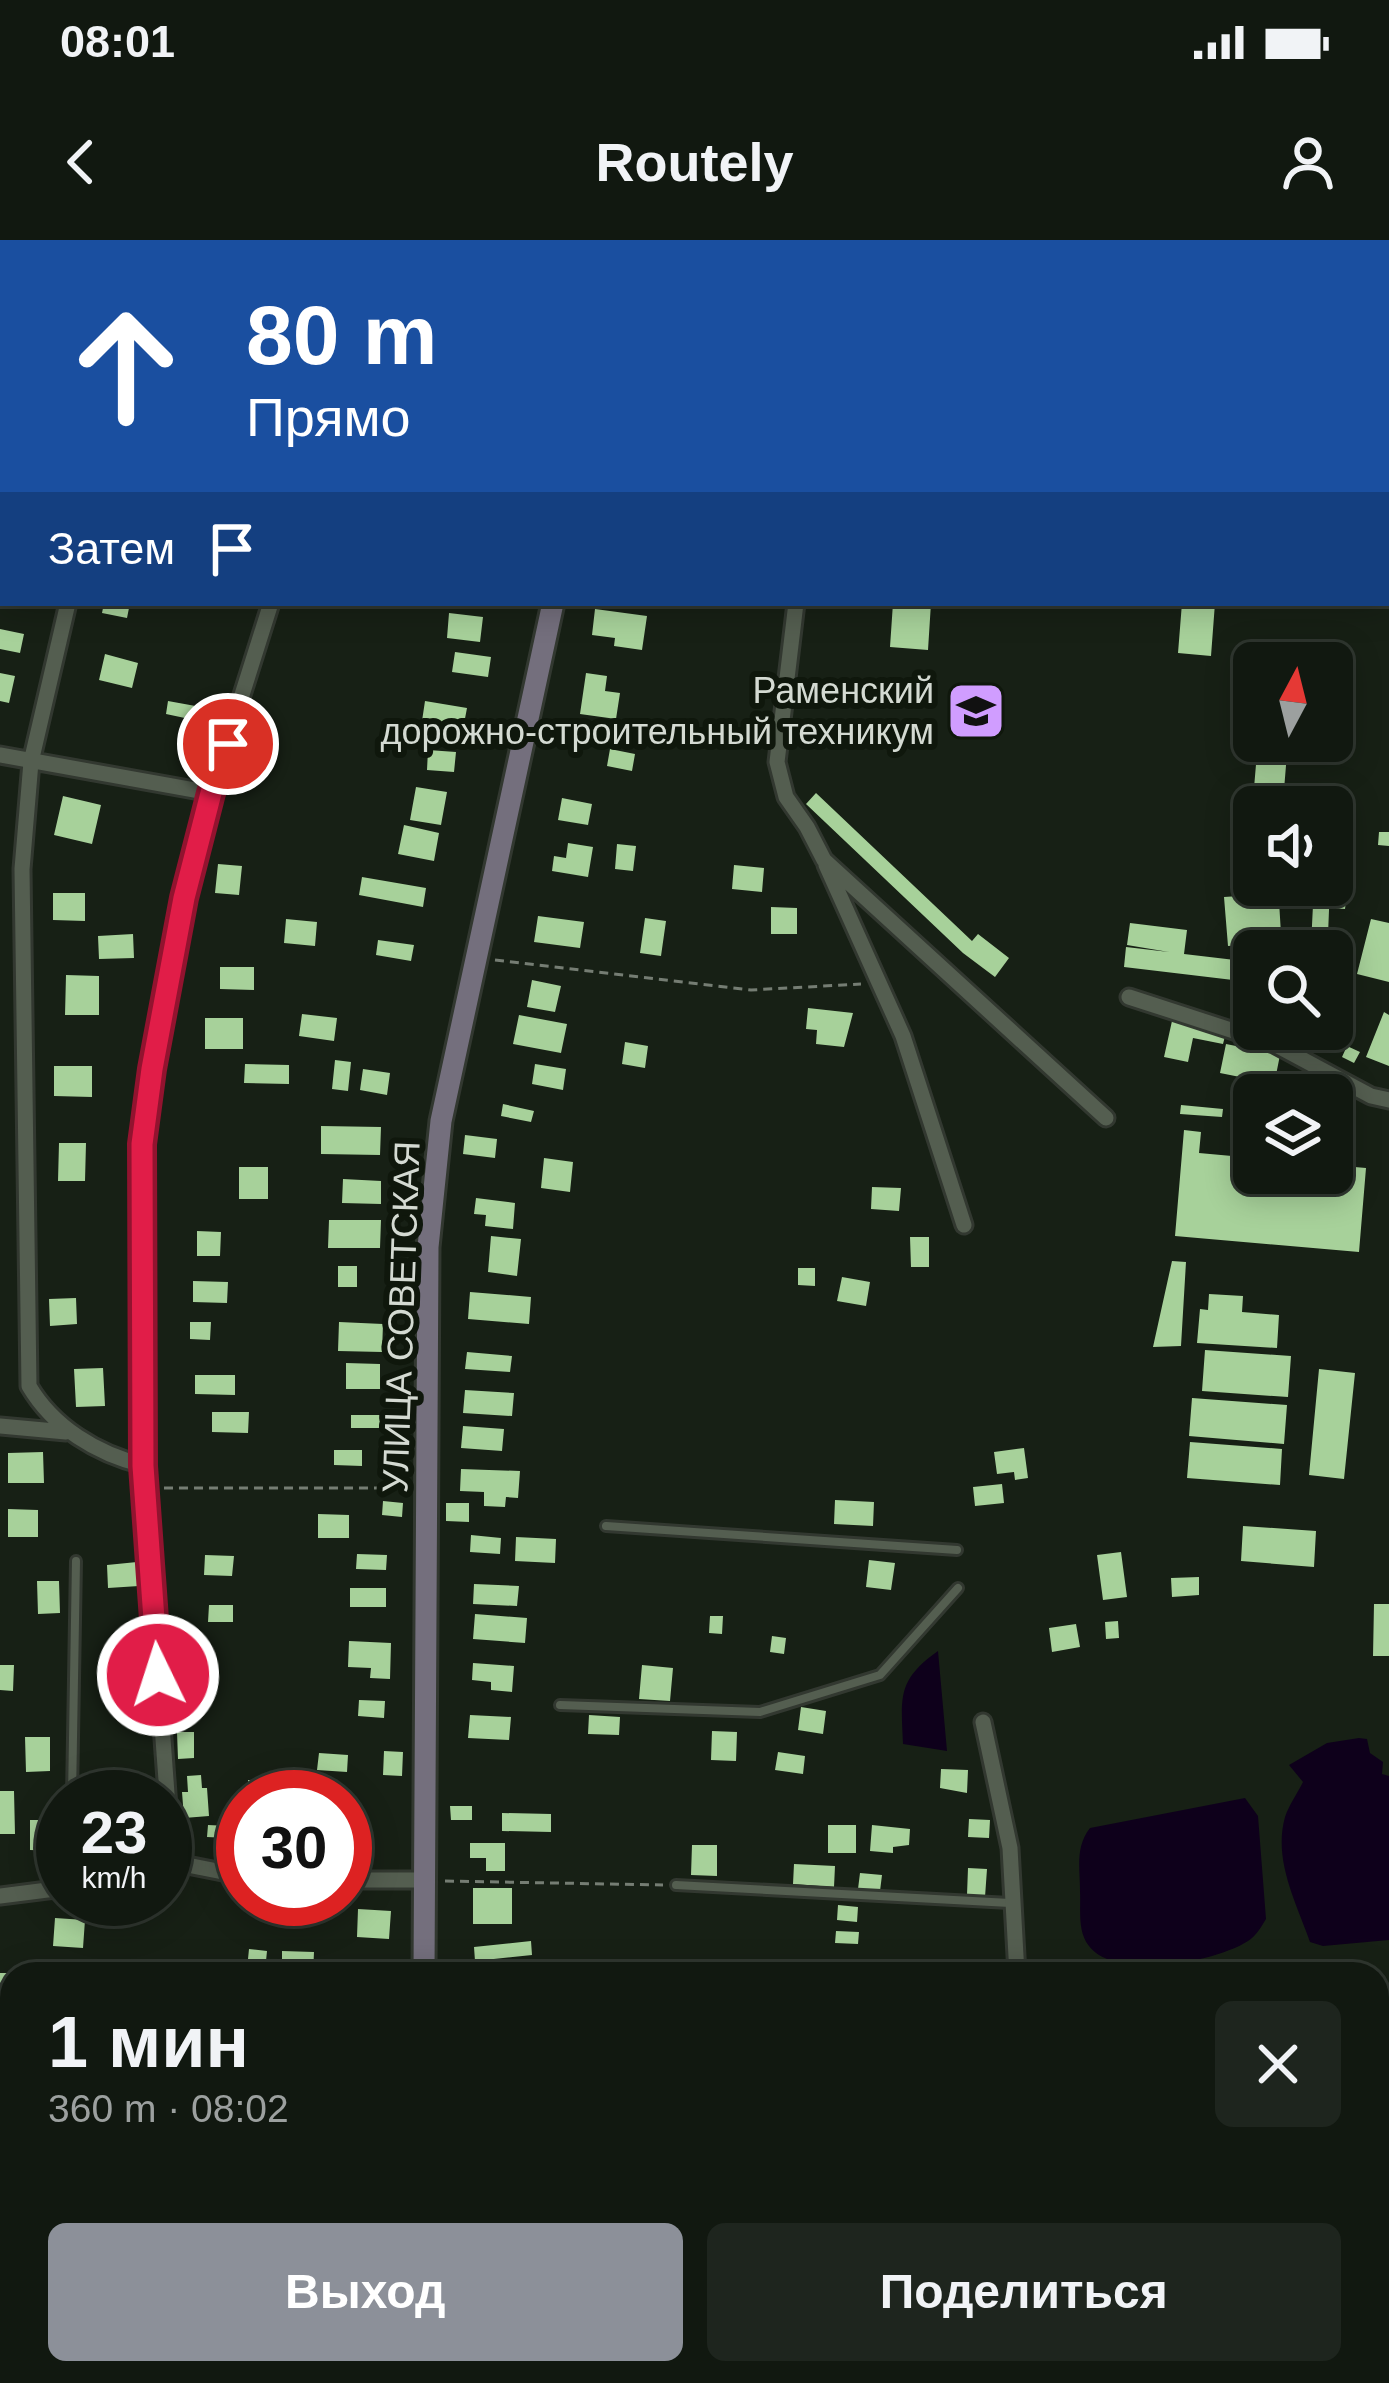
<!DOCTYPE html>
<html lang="ru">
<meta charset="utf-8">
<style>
body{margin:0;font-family:Arial,sans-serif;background:#1e251e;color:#f1f3f6;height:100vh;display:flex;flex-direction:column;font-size:45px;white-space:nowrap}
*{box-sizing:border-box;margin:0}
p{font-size:39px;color:#9ca09f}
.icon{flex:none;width:66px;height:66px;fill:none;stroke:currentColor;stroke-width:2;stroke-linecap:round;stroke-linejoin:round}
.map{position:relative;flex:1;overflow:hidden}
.drawer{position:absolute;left:0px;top:1722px;width:1389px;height:423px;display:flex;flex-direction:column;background:#111810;border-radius:36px 36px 0 0;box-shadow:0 6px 30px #0003,0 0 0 3px #303730}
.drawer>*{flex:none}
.banner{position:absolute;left:0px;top:0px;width:1389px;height:366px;box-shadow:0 6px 30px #0003,0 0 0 3px #303730;background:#1a4fa0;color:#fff;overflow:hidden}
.needle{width:78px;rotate:7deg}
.fabs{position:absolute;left:1233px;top:402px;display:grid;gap:24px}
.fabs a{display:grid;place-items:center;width:120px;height:120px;border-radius:18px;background:#111810;box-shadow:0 6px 30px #0003,0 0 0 3px #303730;font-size:60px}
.speed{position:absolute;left:36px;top:1530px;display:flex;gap:24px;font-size:60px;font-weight:700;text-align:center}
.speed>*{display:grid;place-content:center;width:156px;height:156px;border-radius:50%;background:#111810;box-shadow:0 6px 30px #0003,0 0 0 3px #303730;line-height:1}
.speed small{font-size:30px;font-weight:400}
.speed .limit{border:18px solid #d22;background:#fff;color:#111}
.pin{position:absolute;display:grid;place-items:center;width:102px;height:102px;color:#fff;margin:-51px;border:6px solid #fff;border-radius:50%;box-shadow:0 3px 12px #0007}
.me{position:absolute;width:132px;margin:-66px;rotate:356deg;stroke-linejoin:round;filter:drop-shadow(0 0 9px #0008)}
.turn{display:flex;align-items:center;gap:42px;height:252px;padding:0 48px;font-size:54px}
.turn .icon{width:156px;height:156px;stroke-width:2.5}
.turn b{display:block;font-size:84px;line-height:102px}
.then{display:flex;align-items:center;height:114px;padding:0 48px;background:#0003;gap:24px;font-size:45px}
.round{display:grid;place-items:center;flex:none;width:126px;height:126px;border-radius:18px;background:#1e251e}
.overview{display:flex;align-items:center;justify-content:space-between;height:204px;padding:0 48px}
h1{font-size:72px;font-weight:700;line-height:90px}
.action{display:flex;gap:24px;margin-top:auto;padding:24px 48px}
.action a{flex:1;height:138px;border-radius:18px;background:#8c9099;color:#fff;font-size:48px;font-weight:700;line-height:138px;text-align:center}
.action a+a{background:#1e251e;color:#f1f3f6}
.status{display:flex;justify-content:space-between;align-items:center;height:84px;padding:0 60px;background:#111810;direction:ltr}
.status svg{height:33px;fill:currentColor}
header{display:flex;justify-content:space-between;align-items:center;height:156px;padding:0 48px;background:#111810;font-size:54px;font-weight:700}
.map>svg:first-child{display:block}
</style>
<div class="status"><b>08:01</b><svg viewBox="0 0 49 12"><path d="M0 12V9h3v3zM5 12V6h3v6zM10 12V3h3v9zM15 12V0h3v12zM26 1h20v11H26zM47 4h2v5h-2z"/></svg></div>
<header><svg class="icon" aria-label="back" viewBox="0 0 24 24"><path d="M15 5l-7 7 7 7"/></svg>Routely<svg class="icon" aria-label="person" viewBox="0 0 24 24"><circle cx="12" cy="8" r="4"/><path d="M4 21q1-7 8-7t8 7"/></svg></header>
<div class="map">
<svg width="1389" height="2143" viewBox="0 0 1389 2143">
<rect width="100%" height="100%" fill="#172015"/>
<path fill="#203b17" d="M 1377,2034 L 1389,2035 L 1389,2143 L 1229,2143 L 1226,2133 L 1377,2133 Z"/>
<path fill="#0e001b" d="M 938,1411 L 947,1511 L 903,1504 C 901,1457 897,1440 938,1411 Z
M 1359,1498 L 1367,1499 L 1370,1513 L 1383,1522 L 1382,1534 L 1389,1536 L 1389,1700 L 1323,1706 L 1310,1702 C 1296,1662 1273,1620 1285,1577 C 1289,1565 1297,1554 1303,1542 L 1289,1525 L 1327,1503 Z
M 1245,1558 L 1258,1576 L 1266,1679 C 1261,1687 1257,1695 1248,1701 C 1216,1722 1115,1741 1089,1706 C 1077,1691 1081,1669 1080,1651 C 1080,1628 1075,1607 1090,1588 Z
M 1389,1816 L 1389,1971 L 1377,1971 L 1377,1818 Z"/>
<path fill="#a7d19a" d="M 104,363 L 130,363 L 127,378 L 102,373 Z
M 893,363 L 931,363 L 928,410 L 890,407 Z
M 1182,363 L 1215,363 L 1211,416 L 1178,413 Z
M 595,369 L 647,376 L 642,410 L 614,406 L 615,398 L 592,395 Z
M 449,373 L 483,377 L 480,402 L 447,398 Z
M 0,389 L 24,394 L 20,413 L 0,409 Z
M 455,412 L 491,417 L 488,437 L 452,432 Z
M 105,414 L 138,423 L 132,448 L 99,440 Z
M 0,433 L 15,436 L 9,463 L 0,461 Z
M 586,433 L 607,436 L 605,451 L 620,453 L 616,479 L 580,474 Z
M 168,461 L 201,467 L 199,481 L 166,474 Z
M 425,461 L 467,468 L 463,489 L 422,481 Z
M 189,496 L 202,500 L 194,522 L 181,518 Z
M 1258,501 L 1288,501 L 1284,550 L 1254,548 Z
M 610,509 L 635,514 L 632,531 L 607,526 Z
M 428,510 L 456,512 L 454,532 L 427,530 Z
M 416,547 L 447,552 L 441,585 L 410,580 Z
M 816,553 L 972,701 L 978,694 L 1009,718 L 995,737 L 963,713 L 806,564 Z
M 63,556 L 101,565 L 92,604 L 54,595 Z
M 562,558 L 592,564 L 588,585 L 558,580 Z
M 404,585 L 439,593 L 434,621 L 398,614 Z
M 1332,586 L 1349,587 L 1347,645 L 1332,644 Z
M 1379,592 L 1389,592 L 1389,606 L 1378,605 Z
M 568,603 L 593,607 L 588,637 L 552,631 L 554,616 L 566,618 Z
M 617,604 L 636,606 L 633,631 L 615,629 Z
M 218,624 L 242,626 L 239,655 L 215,653 Z
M 734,625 L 764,628 L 762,652 L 732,649 Z
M 362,637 L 426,648 L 423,667 L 359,655 Z
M 1253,645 L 1278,645 L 1282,710 L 1258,711 L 1257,704 L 1228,706 L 1224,657 L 1254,655 Z
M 1314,645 L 1330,645 L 1328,695 L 1343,696 L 1343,706 L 1311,705 Z
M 1333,651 L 1347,652 L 1345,669 L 1331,668 Z
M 53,653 L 85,653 L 85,681 L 53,680 Z
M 771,667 L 797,668 L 797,694 L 771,694 Z
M 538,676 L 584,682 L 580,708 L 534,702 Z
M 645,678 L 666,681 L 661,716 L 640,713 Z
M 286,679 L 317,682 L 315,706 L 284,703 Z
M 1371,679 L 1389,683 L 1389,742 L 1357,734 Z
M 1130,683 L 1187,690 L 1184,714 L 1235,720 L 1233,740 L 1124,727 L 1126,707 L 1169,712 L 1127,705 Z
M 133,694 L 134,718 L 99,719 L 98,696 Z
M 378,700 L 414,705 L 411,721 L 376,715 Z
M 1254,715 L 1254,742 L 1247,743 L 1245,716 Z
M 220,727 L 254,727 L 254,750 L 220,749 Z
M 66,735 L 99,736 L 99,775 L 65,775 Z
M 532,740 L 561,746 L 555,772 L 527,767 Z
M 808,768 L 853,773 L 844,807 L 816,804 L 817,790 L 806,789 Z
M 1384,772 L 1389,775 L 1389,826 L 1366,817 Z
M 302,774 L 337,778 L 334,801 L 299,796 Z
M 519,775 L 567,784 L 561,813 L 513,804 Z
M 205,778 L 243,778 L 243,809 L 205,809 Z
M 1172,781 L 1226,792 L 1223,804 L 1193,798 L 1188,822 L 1164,817 Z
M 625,802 L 648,806 L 645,828 L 622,824 Z
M 1226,804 L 1280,815 L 1272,855 L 1242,851 L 1245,838 L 1220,833 Z
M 1347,806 L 1360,812 L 1354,823 L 1342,817 Z
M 335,820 L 351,822 L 348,851 L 332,849 Z
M 245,824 L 289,825 L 289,844 L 244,843 Z
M 535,824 L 566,829 L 563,850 L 532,844 Z
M 54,826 L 92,826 L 92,857 L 54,856 Z
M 363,829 L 390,833 L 387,855 L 360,850 Z
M 503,864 L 534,871 L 531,882 L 501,876 Z
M 1181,865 L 1223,869 L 1222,877 L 1180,874 Z
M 321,886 L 381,887 L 380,915 L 321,914 Z
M 1184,890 L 1201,892 L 1199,913 L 1254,918 L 1254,933 L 1332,933 L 1332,925 L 1366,928 L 1359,1012 L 1175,996 Z
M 465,895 L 497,899 L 495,918 L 463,914 Z
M 59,903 L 86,903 L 85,941 L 58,941 Z
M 544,918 L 573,922 L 570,952 L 541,948 Z
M 239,927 L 268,927 L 268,959 L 239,959 Z
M 343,939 L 381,941 L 381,964 L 342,963 Z
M 872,947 L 901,948 L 899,971 L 871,969 Z
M 476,958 L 515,963 L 513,989 L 485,986 L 486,975 L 474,974 Z
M 329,980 L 381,980 L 380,1008 L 328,1008 Z
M 197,991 L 221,992 L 220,1016 L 197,1016 Z
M 491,996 L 521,999 L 517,1036 L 488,1032 Z
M 910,997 L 929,997 L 929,1027 L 911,1027 Z
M 1172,1021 L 1186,1022 L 1181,1106 L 1153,1107 Z
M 338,1026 L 357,1026 L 357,1047 L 338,1047 Z
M 798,1028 L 815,1028 L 815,1046 L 798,1045 Z
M 842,1037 L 870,1042 L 866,1066 L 837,1061 Z
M 193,1041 L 228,1042 L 227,1063 L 193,1062 Z
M 470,1052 L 531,1057 L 529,1084 L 468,1079 Z
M 1209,1054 L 1243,1056 L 1242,1072 L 1279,1075 L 1277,1108 L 1197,1103 L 1200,1069 L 1208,1070 Z
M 76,1058 L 77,1084 L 50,1086 L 49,1059 Z
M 190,1082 L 211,1082 L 210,1100 L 190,1099 Z
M 339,1082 L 383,1084 L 382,1112 L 338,1111 Z
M 1205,1110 L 1291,1116 L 1288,1157 L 1202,1151 Z
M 467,1112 L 512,1116 L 510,1132 L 465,1129 Z
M 346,1123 L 380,1124 L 380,1149 L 346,1149 Z
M 103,1128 L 105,1166 L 76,1167 L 74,1129 Z
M 1319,1129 L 1355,1133 L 1344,1239 L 1309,1235 Z
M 195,1135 L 235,1135 L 235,1155 L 195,1154 Z
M 465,1150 L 514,1153 L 512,1176 L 463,1173 Z
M 1192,1158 L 1287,1165 L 1284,1204 L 1189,1196 Z
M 212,1172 L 249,1172 L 248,1193 L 212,1192 Z
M 351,1175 L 385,1175 L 385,1188 L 351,1188 Z
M 463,1186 L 504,1189 L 502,1211 L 461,1208 Z
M 1190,1202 L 1282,1209 L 1280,1245 L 1187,1238 Z
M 1024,1208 L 1028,1238 L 1015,1240 L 1014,1232 L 997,1234 L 994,1212 Z
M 334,1210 L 362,1210 L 362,1226 L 334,1225 Z
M 43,1212 L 44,1243 L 8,1243 L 8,1213 Z
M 461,1229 L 520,1231 L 518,1258 L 506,1257 L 505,1267 L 484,1266 L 484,1252 L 460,1251 Z
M 1002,1244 L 1004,1263 L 975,1266 L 973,1247 Z
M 835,1260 L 874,1262 L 873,1286 L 834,1284 Z
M 383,1261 L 403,1263 L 402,1277 L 382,1275 Z
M 446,1263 L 469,1263 L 469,1282 L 446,1281 Z
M 8,1269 L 38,1270 L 38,1297 L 8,1297 Z
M 318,1274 L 349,1275 L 349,1298 L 318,1298 Z
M 1243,1286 L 1316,1291 L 1314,1327 L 1241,1321 Z
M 471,1295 L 501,1298 L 500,1314 L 470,1312 Z
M 516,1297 L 556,1299 L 555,1323 L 515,1321 Z
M 1121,1312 L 1127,1357 L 1103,1360 L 1097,1315 Z
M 357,1314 L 387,1315 L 386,1330 L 356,1329 Z
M 205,1315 L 234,1316 L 232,1336 L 204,1335 Z
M 869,1320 L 895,1323 L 891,1350 L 866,1347 Z
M 137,1322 L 139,1346 L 108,1348 L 107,1325 Z
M 1199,1337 L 1199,1355 L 1172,1357 L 1171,1338 Z
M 37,1341 L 59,1341 L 60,1373 L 38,1374 Z
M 474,1344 L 519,1346 L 517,1366 L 473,1364 Z
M 350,1348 L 386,1348 L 386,1367 L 350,1367 Z
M 1374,1364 L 1389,1364 L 1389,1416 L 1373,1416 Z
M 209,1365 L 233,1365 L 233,1382 L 208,1382 Z
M 475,1374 L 527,1378 L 525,1403 L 473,1399 Z
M 710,1376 L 723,1376 L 722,1394 L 709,1393 Z
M 1118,1381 L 1119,1398 L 1106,1399 L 1105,1382 Z
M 1076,1384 L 1080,1407 L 1052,1412 L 1049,1388 Z
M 772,1396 L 786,1398 L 784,1414 L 770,1412 Z
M 349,1401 L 391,1403 L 390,1439 L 370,1438 L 371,1428 L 348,1427 Z
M 473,1423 L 514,1426 L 512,1452 L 491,1450 L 491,1442 L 472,1440 Z
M 0,1425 L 14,1425 L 13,1451 L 0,1450 Z
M 642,1425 L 673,1428 L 670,1461 L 639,1459 Z
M 139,1439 L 140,1463 L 112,1463 L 111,1440 Z
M 359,1460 L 385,1461 L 384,1478 L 358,1476 Z
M 801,1467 L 826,1471 L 823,1494 L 798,1490 Z
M 470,1475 L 511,1477 L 509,1500 L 468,1498 Z
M 589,1475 L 620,1477 L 619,1495 L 588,1494 Z
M 712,1491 L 737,1492 L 736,1521 L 711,1520 Z
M 177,1492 L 194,1492 L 194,1518 L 178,1519 Z
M 25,1497 L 50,1497 L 50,1531 L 26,1532 Z
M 384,1511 L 403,1512 L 402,1536 L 383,1535 Z
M 778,1512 L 805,1516 L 803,1534 L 775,1530 Z
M 319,1513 L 348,1515 L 347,1532 L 317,1530 Z
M 941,1529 L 968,1530 L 967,1553 L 940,1548 Z
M 101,1533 L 130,1533 L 130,1557 L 102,1557 Z
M 201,1535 L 202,1548 L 207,1548 L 209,1576 L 184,1578 L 182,1552 L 188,1552 L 187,1536 Z
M 248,1540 L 263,1540 L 263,1557 L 249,1557 Z
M 267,1548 L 306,1548 L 305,1557 L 267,1557 Z
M 0,1551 L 14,1551 L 15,1594 L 0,1594 Z
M 450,1566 L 472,1566 L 472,1580 L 451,1580 Z
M 502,1573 L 551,1574 L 551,1592 L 502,1591 Z
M 969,1579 L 990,1580 L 989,1598 L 968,1597 Z
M 30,1580 L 58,1580 L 58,1611 L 30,1610 Z
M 345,1584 L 356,1585 L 354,1615 L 345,1614 Z
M 208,1585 L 229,1586 L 228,1598 L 207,1597 Z
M 828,1585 L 856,1585 L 856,1613 L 828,1613 Z
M 872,1585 L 910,1589 L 909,1605 L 893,1607 L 893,1613 L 870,1611 Z
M 470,1603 L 505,1603 L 505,1631 L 486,1631 L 486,1618 L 470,1618 Z
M 692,1605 L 717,1605 L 717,1636 L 691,1635 Z
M 794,1624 L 835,1626 L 834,1647 L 793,1644 Z
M 968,1628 L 987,1629 L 985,1657 L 967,1655 Z
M 860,1633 L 882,1635 L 880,1651 L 858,1649 Z
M 473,1648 L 512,1648 L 512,1684 L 473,1684 Z
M 838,1665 L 858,1667 L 857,1682 L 837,1680 Z
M 358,1669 L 391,1671 L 389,1699 L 357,1697 Z
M 55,1678 L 85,1680 L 83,1708 L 53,1706 Z
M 836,1691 L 859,1692 L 858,1704 L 835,1703 Z
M 531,1701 L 532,1715 L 475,1721 L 474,1707 Z
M 249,1709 L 267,1711 L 265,1731 L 247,1729 Z
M 282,1711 L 314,1712 L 313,1734 L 282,1734 Z
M 327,1719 L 356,1721 L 356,1734 L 326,1734 Z
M 0,1733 L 12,1733 L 12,1750 L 0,1749 Z
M 0,2051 L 12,2053 L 12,2090 L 0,2088 Z
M 131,2133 L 161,2133 L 160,2143 L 130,2143 Z
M 201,2133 L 221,2133 L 220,2143 L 200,2143 Z
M 570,2133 L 595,2133 L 595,2143 L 570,2143 Z
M 755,2133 L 783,2133 L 782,2143 L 754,2143 Z
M 954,2133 L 985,2133 L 994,2143 L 943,2143 Z
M 457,2134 L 508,2138 L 508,2143 L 457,2143 Z
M 619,2135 L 647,2136 L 647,2143 L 619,2143 Z"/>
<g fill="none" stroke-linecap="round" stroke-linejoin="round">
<g stroke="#323830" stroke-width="14">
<path id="lane" d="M 606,1286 L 957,1310
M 560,1465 L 760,1472 L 880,1435 L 958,1348
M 72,1557 L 76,1321
M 676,1645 L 1010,1663
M 0,2014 L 12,2016
M 1303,2133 L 1389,2135
M 81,2143 L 86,2133
M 1273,2143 L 1277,2133"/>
</g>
<g stroke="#323830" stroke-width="21">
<path id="street" d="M 43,0 L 47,3
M 200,3 L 203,0
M 372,3 L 373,0
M 839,3 L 839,0
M 68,363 L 31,522 L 22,629 L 29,1146 C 53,1187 97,1214 143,1225 L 172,1622 L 243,1636
M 796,363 L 777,522 L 786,557 L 807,587 L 824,620 L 1106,878
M 0,515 L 211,553 L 271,363
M 826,625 L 903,796 L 964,985
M 1129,757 L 1274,804 L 1371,856 L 1389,860
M 0,1186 L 66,1192
M 143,1225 C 143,1119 136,1010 142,904 C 149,788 182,665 211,553
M 983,1482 L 1010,1608 L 1017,1734
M 345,1640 L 425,1640
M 0,1656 L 63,1648"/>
</g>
<g stroke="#323830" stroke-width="27">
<path id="secondary" d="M 629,3 L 629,0
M 424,1734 L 428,1007 L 441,881 L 553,363
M 418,2143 L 418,2133"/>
</g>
<path stroke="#757d73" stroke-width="3" stroke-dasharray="9 6" stroke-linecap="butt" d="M 495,720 L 751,750 L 861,744
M 164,1248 L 407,1248
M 445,1641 L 663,1645
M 1154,2133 L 1154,2143"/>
<use href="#lane" stroke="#545e50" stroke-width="8"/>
<use href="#street" stroke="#545e50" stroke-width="15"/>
<use href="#secondary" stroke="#746f7d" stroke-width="21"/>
</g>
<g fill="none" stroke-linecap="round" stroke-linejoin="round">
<g stroke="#92132f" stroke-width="30">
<path id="route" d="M 158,1435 L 143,1226 L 142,904 L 152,829 L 184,658 L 211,553 L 228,504"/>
</g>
<use href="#route" stroke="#e11d48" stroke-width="21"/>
</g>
<defs>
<g id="university-square" transform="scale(3)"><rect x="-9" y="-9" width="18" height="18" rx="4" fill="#d09dff" stroke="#0f170c"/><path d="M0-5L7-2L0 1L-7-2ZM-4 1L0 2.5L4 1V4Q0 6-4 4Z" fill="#111"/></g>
</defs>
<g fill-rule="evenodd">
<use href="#university-square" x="976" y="471"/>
</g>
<g text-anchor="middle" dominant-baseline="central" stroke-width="12" stroke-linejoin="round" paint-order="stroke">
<g font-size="36" fill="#d4dad2" stroke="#0f170c" text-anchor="end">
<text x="934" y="450">Раменский<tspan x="934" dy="41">дорожно-строительный техникум</tspan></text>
</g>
<g font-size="36" fill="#d4dad2" stroke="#0f170c">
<text transform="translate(401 1077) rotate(-88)">УЛИЦА СОВЕТСКАЯ</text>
</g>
</g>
</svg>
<div class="fabs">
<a><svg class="needle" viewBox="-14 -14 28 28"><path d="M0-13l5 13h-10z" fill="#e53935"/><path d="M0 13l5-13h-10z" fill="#9ca09f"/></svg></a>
<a><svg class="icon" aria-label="sound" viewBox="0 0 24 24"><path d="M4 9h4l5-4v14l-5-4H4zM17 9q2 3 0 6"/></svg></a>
<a><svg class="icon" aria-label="search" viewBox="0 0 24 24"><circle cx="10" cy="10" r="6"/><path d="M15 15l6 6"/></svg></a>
<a><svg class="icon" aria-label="layers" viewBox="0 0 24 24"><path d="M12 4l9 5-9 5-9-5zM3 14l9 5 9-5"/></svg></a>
</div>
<div class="speed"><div>23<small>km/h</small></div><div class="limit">30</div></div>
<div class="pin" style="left:228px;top:504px;background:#d93025"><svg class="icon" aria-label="arrive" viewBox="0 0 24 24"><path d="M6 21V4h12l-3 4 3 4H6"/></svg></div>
<svg class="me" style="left:158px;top:1435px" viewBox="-20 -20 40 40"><circle r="17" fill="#e11d48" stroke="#fff" stroke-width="3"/><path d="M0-11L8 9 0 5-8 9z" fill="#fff"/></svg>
<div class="banner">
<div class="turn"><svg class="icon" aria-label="ahead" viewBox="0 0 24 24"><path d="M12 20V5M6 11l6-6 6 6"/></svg><div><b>80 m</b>Прямо</div></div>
<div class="then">Затем<svg class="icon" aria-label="arrive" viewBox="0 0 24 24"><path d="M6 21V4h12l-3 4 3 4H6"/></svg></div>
</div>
<section class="drawer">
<div class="overview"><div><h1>1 мин</h1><p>360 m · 08:02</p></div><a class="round"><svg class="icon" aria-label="close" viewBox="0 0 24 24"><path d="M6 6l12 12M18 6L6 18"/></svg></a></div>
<div class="action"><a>Выход</a><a>Поделиться</a></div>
</section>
</div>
